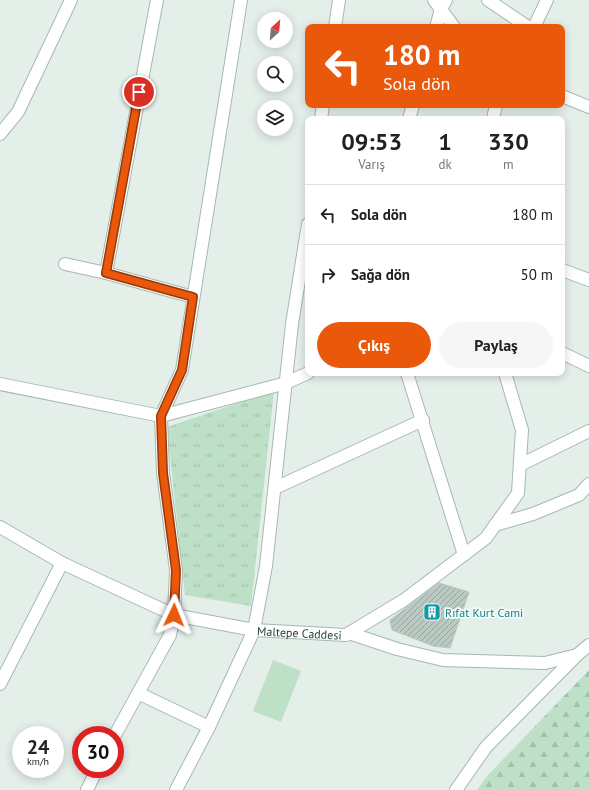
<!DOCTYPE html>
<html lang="tr">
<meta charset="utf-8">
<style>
body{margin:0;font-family:"PT Sans",sans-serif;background:#f6f6f6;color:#202124;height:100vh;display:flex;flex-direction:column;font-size:15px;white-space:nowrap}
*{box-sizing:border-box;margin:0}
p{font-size:13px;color:#757577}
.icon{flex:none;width:22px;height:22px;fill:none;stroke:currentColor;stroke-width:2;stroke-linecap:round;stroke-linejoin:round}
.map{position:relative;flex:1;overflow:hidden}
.details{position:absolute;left:305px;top:116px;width:260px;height:260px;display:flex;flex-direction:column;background:#fff;border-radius:8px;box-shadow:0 2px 10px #0003}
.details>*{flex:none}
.top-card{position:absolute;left:305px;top:24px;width:260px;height:84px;border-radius:8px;box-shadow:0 2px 10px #0003;background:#ea580c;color:#fff;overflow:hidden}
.needle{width:26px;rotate:26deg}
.tools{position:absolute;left:257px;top:12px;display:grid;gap:8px}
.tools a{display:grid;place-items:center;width:36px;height:36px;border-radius:50%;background:#fff;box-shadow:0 2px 10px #0003;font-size:20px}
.speed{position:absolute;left:12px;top:726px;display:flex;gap:8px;font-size:20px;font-weight:700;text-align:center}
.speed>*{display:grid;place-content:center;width:52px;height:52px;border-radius:50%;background:#fff;box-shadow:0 2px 10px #0003;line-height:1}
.speed small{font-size:10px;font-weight:400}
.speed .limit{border:6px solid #d22;background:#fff;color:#111}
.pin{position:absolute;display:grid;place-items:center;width:34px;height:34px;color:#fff;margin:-17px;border:2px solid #fff;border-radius:50%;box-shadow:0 1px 4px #0007}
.me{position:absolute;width:44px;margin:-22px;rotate:2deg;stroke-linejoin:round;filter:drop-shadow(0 0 3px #0008)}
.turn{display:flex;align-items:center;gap:14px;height:84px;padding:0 12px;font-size:18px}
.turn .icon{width:52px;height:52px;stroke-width:2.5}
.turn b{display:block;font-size:28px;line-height:34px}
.eta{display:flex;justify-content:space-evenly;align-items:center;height:68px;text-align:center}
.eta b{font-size:24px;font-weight:800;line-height:28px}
.cta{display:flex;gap:8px;margin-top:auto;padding:8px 12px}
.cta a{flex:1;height:46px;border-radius:24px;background:#ea580c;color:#fff;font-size:16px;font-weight:800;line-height:46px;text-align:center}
.cta a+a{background:#f6f6f6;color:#202124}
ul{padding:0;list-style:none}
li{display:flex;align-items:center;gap:12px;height:60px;padding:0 12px;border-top:1px solid #e0e0e0}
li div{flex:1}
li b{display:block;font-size:15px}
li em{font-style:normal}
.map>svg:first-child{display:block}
</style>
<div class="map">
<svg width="589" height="790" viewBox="0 0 589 790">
<defs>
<pattern id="grass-tufts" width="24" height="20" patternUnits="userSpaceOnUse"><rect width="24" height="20" fill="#bde0c6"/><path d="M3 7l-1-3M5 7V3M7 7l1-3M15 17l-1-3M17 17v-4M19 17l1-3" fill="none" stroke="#a2c1ab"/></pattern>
<pattern id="forest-firs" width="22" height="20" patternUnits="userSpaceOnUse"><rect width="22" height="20" fill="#bde0c6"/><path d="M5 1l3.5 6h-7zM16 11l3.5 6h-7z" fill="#a2c1ab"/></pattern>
<pattern id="building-hatch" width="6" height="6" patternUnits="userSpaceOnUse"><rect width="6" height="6" fill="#bacac3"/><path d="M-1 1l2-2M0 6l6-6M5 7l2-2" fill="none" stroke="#97a69f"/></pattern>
</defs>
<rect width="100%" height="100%" fill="#e5efea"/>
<path fill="url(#grass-tufts)" d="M 274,391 L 251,606 L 185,595 L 167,427 Z"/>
<path fill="url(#forest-firs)" d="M 589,670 L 589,790 L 477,790 L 487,776 Z"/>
<path fill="#bde0c6" d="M 273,660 L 301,671 L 281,722 L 253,711 Z"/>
<path fill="url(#building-hatch)" stroke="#b7c9c1" d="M 439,583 L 469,592 L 450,648 L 433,646 L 392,630 L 390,620 Z"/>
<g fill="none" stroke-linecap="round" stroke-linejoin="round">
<g stroke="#a7b7b1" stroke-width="14">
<g id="minor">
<path d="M 434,0 L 454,27"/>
<path d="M 488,0 L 528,27"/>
<path d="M 335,27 L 339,0"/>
<path d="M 436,27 L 441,9 L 446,0"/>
<path d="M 534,27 L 547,0"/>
<path d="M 562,96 L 589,107"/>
<path d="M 321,119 L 323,105"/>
<path d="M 409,119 L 413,105"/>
<path d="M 493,119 L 496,105"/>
<path d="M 0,134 L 18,112 L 71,0"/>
<path d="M 65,264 L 106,273 L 193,297"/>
<path d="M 562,270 L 589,280"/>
<path d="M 106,273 L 157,0"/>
<path d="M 562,353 L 589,366"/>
<path d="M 407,373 L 464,555"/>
<path d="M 0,384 L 161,416 L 286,383 L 308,373"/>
<path d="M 520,465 L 589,431"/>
<path d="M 275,488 L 423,420"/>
<path d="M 495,525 L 533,514 L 579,495 L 589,484"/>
<path id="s1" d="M 0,527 L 62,563 L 174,615 L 254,630 L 346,635 L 404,600 L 486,538 L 518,493 L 522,430 L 505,373"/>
<path d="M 349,633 L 397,649 L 443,660 L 545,663 L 577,655"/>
<path d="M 0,684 L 62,563"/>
<path d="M 138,693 L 209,727 L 176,790"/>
<path d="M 209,727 L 254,630 L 266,566 L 292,324 L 308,224"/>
<path d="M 115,735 L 170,635 L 174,615 L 176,570 L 163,473 L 161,416 L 182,370 L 241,0"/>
<path d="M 87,790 L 97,769"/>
<path d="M 456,790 L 486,747 L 577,655 L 589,645"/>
</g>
</g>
<use href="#minor" stroke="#fff" stroke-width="12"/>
</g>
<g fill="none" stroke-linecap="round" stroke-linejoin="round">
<g stroke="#983908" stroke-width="10">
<path id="route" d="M 139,92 L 106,273 L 193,297 L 182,370 L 161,416 L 163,473 L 176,570 L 174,615"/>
</g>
<use href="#route" stroke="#ea580c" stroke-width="7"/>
</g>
<defs>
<g id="building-square" transform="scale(0.9)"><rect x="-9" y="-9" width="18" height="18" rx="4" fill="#0f9aa8" stroke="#f6fbf8"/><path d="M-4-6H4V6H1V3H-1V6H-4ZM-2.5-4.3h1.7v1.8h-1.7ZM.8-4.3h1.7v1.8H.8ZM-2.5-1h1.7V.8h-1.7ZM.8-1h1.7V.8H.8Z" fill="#fff"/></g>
</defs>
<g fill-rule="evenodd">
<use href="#building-square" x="432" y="612"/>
</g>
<g text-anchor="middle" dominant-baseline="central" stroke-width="3.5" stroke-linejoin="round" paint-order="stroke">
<g font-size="12" fill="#0d838f" stroke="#f6fbf8" text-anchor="start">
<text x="445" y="612">Rıfat Kurt Cami</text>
</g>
<g font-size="12" fill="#234139" stroke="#f6fbf8">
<text stroke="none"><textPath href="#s1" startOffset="322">Maltepe Caddesi</textPath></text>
</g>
</g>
</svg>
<div class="tools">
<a><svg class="needle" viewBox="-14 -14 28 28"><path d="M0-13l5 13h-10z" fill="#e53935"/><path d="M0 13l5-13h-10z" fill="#757577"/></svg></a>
<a><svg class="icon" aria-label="search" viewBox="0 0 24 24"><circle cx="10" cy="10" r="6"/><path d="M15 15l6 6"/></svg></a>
<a><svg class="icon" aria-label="layers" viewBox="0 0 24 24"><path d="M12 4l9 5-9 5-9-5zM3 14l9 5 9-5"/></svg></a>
</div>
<div class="speed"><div>24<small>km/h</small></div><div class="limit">30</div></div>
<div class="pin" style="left:139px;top:92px;background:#d93025"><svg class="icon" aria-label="arrive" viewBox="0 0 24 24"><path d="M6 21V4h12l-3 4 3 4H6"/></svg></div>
<svg class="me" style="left:174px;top:615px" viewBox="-20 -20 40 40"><path d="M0-17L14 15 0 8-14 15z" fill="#ea580c" stroke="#fff" stroke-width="4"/></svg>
<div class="top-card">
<div class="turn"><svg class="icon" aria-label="left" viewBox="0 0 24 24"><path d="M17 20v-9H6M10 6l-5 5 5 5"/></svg><div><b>180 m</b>Sola dön</div></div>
</div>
<section class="details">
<div class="eta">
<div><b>09:53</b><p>Varış</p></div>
<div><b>1</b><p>dk</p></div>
<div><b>330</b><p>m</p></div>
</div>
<ul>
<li><svg class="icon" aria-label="left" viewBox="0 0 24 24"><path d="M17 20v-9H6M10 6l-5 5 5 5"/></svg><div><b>Sola dön</b></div><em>180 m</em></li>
<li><svg class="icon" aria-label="right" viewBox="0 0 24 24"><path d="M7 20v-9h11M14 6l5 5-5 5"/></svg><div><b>Sağa dön</b></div><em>50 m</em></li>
</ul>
<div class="cta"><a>Çıkış</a><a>Paylaş</a></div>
</section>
</div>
